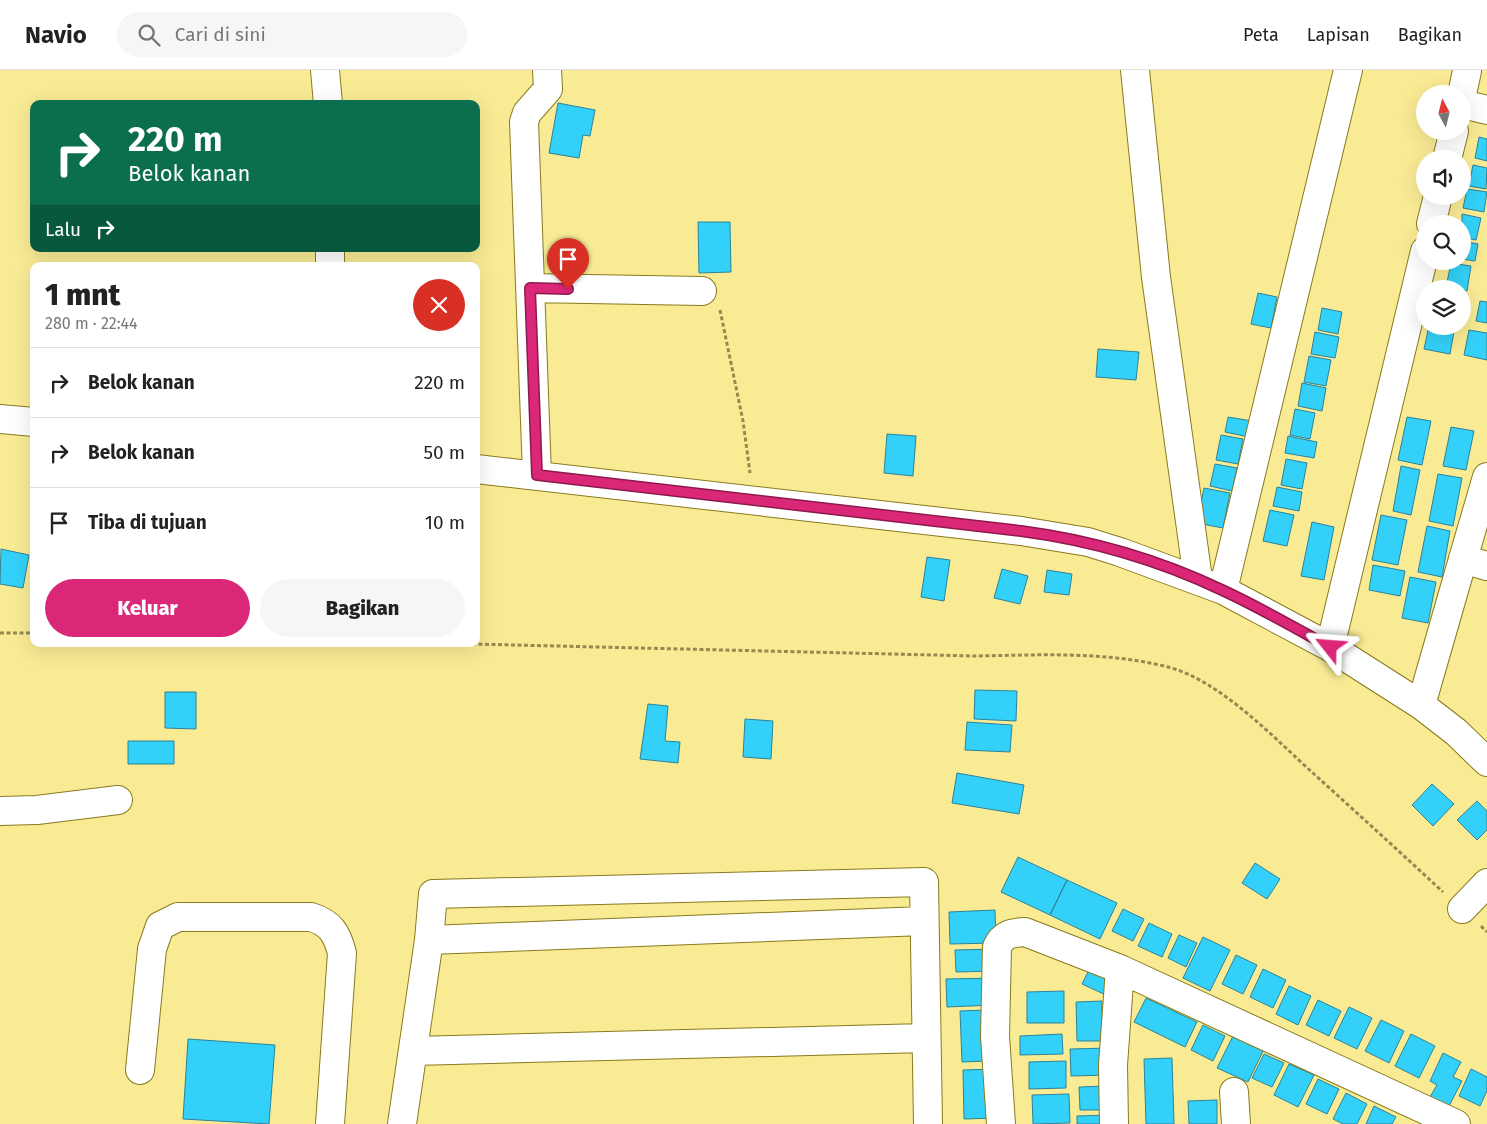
<!DOCTYPE html>
<html lang="id">
<meta charset="utf-8">
<style>
body{margin:0;font-family:"Fira Sans",sans-serif;background:#f6f6f6;color:#222;height:100vh;display:flex;flex-direction:column;font-size:19px;white-space:nowrap}
*{box-sizing:border-box;margin:0}
p{font-size:16px;color:#767676}
.icon{flex:none;width:28px;height:28px;fill:none;stroke:currentColor;stroke-width:2;stroke-linecap:round;stroke-linejoin:round}
.map{position:relative;flex:1;overflow:hidden}
.side{position:absolute;left:30px;top:192px;width:450px;height:385px;display:flex;flex-direction:column;background:#fff;border-radius:10px;box-shadow:0 5px 20px #0002}
.side>*{flex:none}
.hud{position:absolute;left:30px;top:30px;width:450px;height:152px;border-radius:10px;box-shadow:0 5px 20px #0002;background:#0b6e4f;color:#fff;overflow:hidden}
.needle{width:32px;rotate:353deg}
.controls{position:absolute;left:1416px;top:15px;display:grid;gap:10px}
.controls a{display:grid;place-items:center;width:55px;height:55px;border-radius:50%;background:#fff;box-shadow:0 5px 20px #0002;font-size:25px}
.pin{position:absolute;display:grid;place-items:center;width:42px;height:42px;color:#fff;margin:-51px -21px;border-radius:50% 50% 50% 0;rotate:-45deg;box-shadow:0 0 5px #0007}
.pin .icon{rotate:45deg}
.me{position:absolute;width:55px;margin:-28px;rotate:298deg;stroke-linejoin:round;filter:drop-shadow(0 0 4px #0008)}
.turn{display:flex;align-items:center;gap:18px;height:105px;padding:0 15px;font-size:22px}
.turn .icon{width:65px;height:65px;stroke-width:2.5}
.turn b{display:block;font-size:35px;line-height:42px}
.then{display:flex;align-items:center;height:48px;padding:0 15px;background:#0003;gap:10px;font-size:19px}
.round{display:grid;place-items:center;flex:none;width:52px;height:52px;border-radius:26px;background:#f6f6f6}
.headline{display:flex;align-items:center;justify-content:space-between;height:85px;padding:0 15px}
h1{font-size:30px;font-weight:800;line-height:38px}
.cta{display:flex;gap:10px;margin-top:auto;padding:10px 15px}
.cta a{flex:1;height:58px;border-radius:30px;background:#db2777;color:#fff;font-size:20px;font-weight:800;line-height:58px;text-align:center}
.cta a+a{background:#f6f6f6;color:#222}
ul{padding:0;list-style:none}
li{display:flex;align-items:center;gap:15px;height:70px;padding:0 15px;border-top:1px solid #e0e0e0}
li div{flex:1}
li b{display:block;font-size:19px}
li em{font-style:normal}
header{display:flex;align-items:center;gap:30px;box-sizing:border-box;height:70px;padding:0 25px;background:#fff;border-bottom:1px solid #e0e0e0}
header strong{font-size:24px}
nav{display:flex;gap:28px;margin-inline-start:auto;font-size:18px}
.search{width:350px;height:45px;background:#f6f6f6;display:flex;align-items:center;gap:12px;box-sizing:border-box;padding:0 18px;border-radius:28px;color:#767676;font-size:19px}
.map>svg:first-child{display:block}
</style>
<header>
<strong>Navio</strong>
<div class="search"><svg class="icon" aria-label="search" viewBox="0 0 24 24"><circle cx="10" cy="10" r="6"/><path d="M15 15l6 6"/></svg>Cari di sini</div>
<nav><a>Peta</a><a>Lapisan</a><a>Bagikan</a></nav>
</header>
<div class="map">
<svg width="1487" height="1054" viewBox="0 0 1487 1054">
<rect width="100%" height="100%" fill="#f9eb94"/>
<path fill="#33d1f9" stroke="#2c8299" d="M 558,33 L 595,40 L 590,66 L 583,65 L 579,88 L 549,83 Z
M 1479,67 L 1487,69 L 1487,91 L 1475,88 Z
M 1473,95 L 1487,98 L 1486,119 L 1469,116 Z
M 1467,119 L 1487,122 L 1484,142 L 1463,138 Z
M 1462,144 L 1481,148 L 1476,170 L 1462,167 Z
M 698,152 L 730,152 L 731,202 L 699,203 Z
M 1462,171 L 1478,174 L 1475,191 L 1462,189 Z
M 1451,193 L 1471,196 L 1467,221 L 1446,217 Z
M 1258,223 L 1277,227 L 1271,258 L 1251,254 Z
M 1480,231 L 1487,232 L 1487,253 L 1476,251 Z
M 1322,238 L 1342,242 L 1338,264 L 1318,260 Z
M 1429,256 L 1455,256 L 1450,284 L 1424,279 Z
M 1469,260 L 1487,263 L 1487,290 L 1464,285 Z
M 1315,262 L 1339,267 L 1335,288 L 1311,284 Z
M 1098,279 L 1139,282 L 1136,310 L 1096,307 Z
M 1309,286 L 1331,290 L 1326,316 L 1304,312 Z
M 1302,313 L 1326,318 L 1322,341 L 1298,336 Z
M 1295,339 L 1315,343 L 1310,369 L 1290,365 Z
M 1228,347 L 1252,351 L 1249,367 L 1225,362 Z
M 1407,347 L 1431,351 L 1422,395 L 1398,390 Z
M 1451,357 L 1474,361 L 1466,400 L 1443,396 Z
M 887,364 L 916,366 L 913,406 L 884,403 Z
M 1221,365 L 1243,369 L 1238,394 L 1216,390 Z
M 1288,366 L 1317,372 L 1314,388 L 1285,383 Z
M 1286,389 L 1307,393 L 1302,419 L 1281,415 Z
M 1215,394 L 1237,398 L 1232,421 L 1210,416 Z
M 1401,396 L 1420,400 L 1411,445 L 1393,441 Z
M 1438,404 L 1462,408 L 1453,456 L 1429,451 Z
M 1277,417 L 1302,422 L 1299,441 L 1273,436 Z
M 1204,418 L 1230,423 L 1223,458 L 1197,453 Z
M 1270,440 L 1294,445 L 1287,476 L 1263,471 Z
M 1381,445 L 1407,450 L 1398,495 L 1372,490 Z
M 1312,452 L 1334,457 L 1324,510 L 1301,506 Z
M 1427,456 L 1450,461 L 1442,507 L 1418,502 Z
M 1,479 L 29,485 L 23,518 L 0,514 Z
M 927,487 L 950,490 L 944,531 L 921,527 Z
M 1373,495 L 1405,501 L 1400,526 L 1369,520 Z
M 1002,499 L 1028,506 L 1020,534 L 994,528 Z
M 1047,500 L 1072,504 L 1069,525 L 1044,522 Z
M 1410,507 L 1436,512 L 1428,553 L 1402,548 Z
M 975,620 L 1017,621 L 1016,651 L 974,649 Z
M 165,622 L 196,622 L 196,659 L 165,658 Z
M 648,634 L 668,636 L 665,671 L 680,672 L 678,693 L 640,689 Z
M 745,649 L 773,651 L 771,689 L 743,687 Z
M 967,652 L 1012,655 L 1010,682 L 965,680 Z
M 128,671 L 174,671 L 174,694 L 128,694 Z
M 957,703 L 1024,715 L 1019,744 L 952,733 Z
M 1432,714 L 1454,734 L 1433,756 L 1412,735 Z
M 1477,731 L 1487,741 L 1487,760 L 1477,770 L 1457,750 Z
M 1018,787 L 1067,810 L 1050,845 L 1001,822 Z
M 1255,793 L 1280,809 L 1267,829 L 1242,813 Z
M 1067,810 L 1117,833 L 1100,869 L 1050,845 Z
M 1123,839 L 1144,849 L 1133,871 L 1112,861 Z
M 995,840 L 996,873 L 950,874 L 949,842 Z
M 1149,853 L 1172,864 L 1162,887 L 1138,876 Z
M 1179,865 L 1197,873 L 1186,897 L 1168,888 Z
M 1203,867 L 1230,880 L 1210,921 L 1183,908 Z
M 995,879 L 995,901 L 956,902 L 955,880 Z
M 1236,885 L 1257,895 L 1243,924 L 1222,914 Z
M 1093,892 L 1119,904 L 1108,926 L 1082,914 Z
M 1263,899 L 1286,910 L 1273,938 L 1250,927 Z
M 994,908 L 994,935 L 947,937 L 946,909 Z
M 1289,916 L 1311,926 L 1298,955 L 1276,944 Z
M 1064,921 L 1064,953 L 1027,953 L 1027,922 Z
M 1146,928 L 1197,952 L 1185,977 L 1134,952 Z
M 1318,930 L 1341,941 L 1329,966 L 1306,955 Z
M 1102,931 L 1102,971 L 1077,971 L 1076,932 Z
M 1349,937 L 1372,948 L 1357,979 L 1334,968 Z
M 986,940 L 988,991 L 962,992 L 960,941 Z
M 1381,950 L 1404,961 L 1389,993 L 1365,981 Z
M 1203,955 L 1225,966 L 1213,991 L 1191,980 Z
M 1235,962 L 1265,977 L 1248,1012 L 1217,998 Z
M 1062,964 L 1063,984 L 1020,985 L 1020,966 Z
M 1411,964 L 1435,976 L 1419,1008 L 1395,996 Z
M 188,969 L 275,975 L 269,1054 L 183,1049 Z
M 1109,978 L 1109,1005 L 1071,1006 L 1070,979 Z
M 1443,983 L 1461,992 L 1453,1007 L 1462,1011 L 1449,1036 L 1430,1027 L 1437,1015 L 1430,1011 Z
M 1264,984 L 1284,993 L 1272,1017 L 1252,1008 Z
M 1172,988 L 1174,1054 L 1146,1054 L 1144,989 Z
M 1066,991 L 1066,1018 L 1029,1019 L 1029,992 Z
M 1289,994 L 1314,1005 L 1298,1037 L 1274,1025 Z
M 993,999 L 995,1048 L 964,1049 L 963,1000 Z
M 1471,999 L 1487,1007 L 1487,1021 L 1480,1036 L 1459,1026 Z
M 1318,1009 L 1339,1019 L 1327,1044 L 1306,1034 Z
M 1105,1016 L 1105,1040 L 1080,1040 L 1079,1017 Z
M 1346,1023 L 1367,1034 L 1357,1054 L 1343,1054 L 1333,1049 Z
M 1069,1024 L 1070,1053 L 1033,1054 L 1032,1025 Z
M 1217,1030 L 1217,1054 L 1189,1054 L 1188,1031 Z
M 1374,1036 L 1396,1047 L 1392,1054 L 1366,1054 Z
M 1111,1045 L 1112,1054 L 1077,1054 L 1077,1046 Z"/>
<g fill="none" stroke-linecap="round" stroke-linejoin="round">
<g stroke="#897a1e" stroke-width="30">
<path id="minor" d="M 325,0 L 328,34
M 1135,0 L 1156,207 L 1198,509
M 1462,24 L 1467,1
M 1462,34 L 1487,40
M 1447,89 L 1454,61
M 1431,154 L 1438,126
M 330,179 L 330,196
M 530,218 L 702,221
M 0,349 L 34,352
M 476,399 L 1021,461 L 1088,472 L 1120,482 L 1223,520 L 1330,577 L 1421,635 L 1456,662 L 1487,692
M 537,405 L 524,52 L 527,43 L 548,19 L 547,0
M 1463,489 L 1487,407
M 1223,520 L 1348,0
M 1330,577 L 1425,181
M 1421,635 L 1463,489 L 1487,496
M 0,741 L 37,740 L 118,730
M 1462,839 L 1487,813
M 429,870 L 923,851
M 413,981 L 925,968
M 140,1000 L 152,879 L 160,856 L 178,847 L 311,847 C 331,853 337,864 342,883 L 330,1054
M 1234,1022 L 1236,1054
M 402,1054 L 429,870 L 433,824 L 924,812 L 928,1054
M 1001,1054 L 995,966 L 997,877 C 1003,864 1011,863 1025,862 L 1120,899 L 1456,1054
M 1114,1054 L 1113,995 L 1120,899"/>
</g>
<path stroke="#948a50" stroke-width="3" stroke-dasharray="4 2.5" stroke-linecap="butt" d="M 720,240 L 743,351 L 750,403
M 0,563 L 34,563
M 472,574 L 975,586 C 1039,585 1105,581 1168,597 C 1221,611 1274,668 1314,704 C 1357,743 1400,782 1443,822
M 1481,856 L 1487,862"/>
<use href="#minor" stroke="#fff" stroke-width="28"/>
</g>
<g fill="none" stroke-linecap="round" stroke-linejoin="round">
<g stroke="#8e194d" stroke-width="12">
<path id="route" d="M 568,219 L 530,218 L 537,405 L 1021,461 C 1090,470 1159,490 1222,520 C 1259,537 1295,558 1330,577"/>
</g>
<use href="#route" stroke="#db2777" stroke-width="9"/>
</g>
</svg>
<div class="controls">
<a><svg class="needle" viewBox="-14 -14 28 28"><path d="M0-13l5 13h-10z" fill="#e53935"/><path d="M0 13l5-13h-10z" fill="#767676"/></svg></a>
<a><svg class="icon" aria-label="sound" viewBox="0 0 24 24"><path d="M4 9h4l5-4v14l-5-4H4zM17 9q2 3 0 6"/></svg></a>
<a><svg class="icon" aria-label="search" viewBox="0 0 24 24"><circle cx="10" cy="10" r="6"/><path d="M15 15l6 6"/></svg></a>
<a><svg class="icon" aria-label="layers" viewBox="0 0 24 24"><path d="M12 4l9 5-9 5-9-5zM3 14l9 5 9-5"/></svg></a>
</div>
<div class="pin" style="left:568px;top:219px;background:#d93025"><svg class="icon" aria-label="arrive" viewBox="0 0 24 24"><path d="M6 21V4h12l-3 4 3 4H6"/></svg></div>
<svg class="me" style="left:1330px;top:577px" viewBox="-20 -20 40 40"><path d="M0-17L14 15 0 8-14 15z" fill="#db2777" stroke="#fff" stroke-width="4"/></svg>
<div class="hud">
<div class="turn"><svg class="icon" aria-label="right" viewBox="0 0 24 24"><path d="M7 20v-9h11M14 6l5 5-5 5"/></svg><div><b>220 m</b>Belok kanan</div></div>
<div class="then">Lalu<svg class="icon" aria-label="right" viewBox="0 0 24 24"><path d="M7 20v-9h11M14 6l5 5-5 5"/></svg></div>
</div>
<section class="side">
<div class="headline"><div><h1>1 mnt</h1><p>280 m · 22:44</p></div><a class="round" style="background:#d93025;color:#fff"><svg class="icon" aria-label="close" viewBox="0 0 24 24"><path d="M6 6l12 12M18 6L6 18"/></svg></a></div>
<ul>
<li><svg class="icon" aria-label="right" viewBox="0 0 24 24"><path d="M7 20v-9h11M14 6l5 5-5 5"/></svg><div><b>Belok kanan</b></div><em>220 m</em></li>
<li><svg class="icon" aria-label="right" viewBox="0 0 24 24"><path d="M7 20v-9h11M14 6l5 5-5 5"/></svg><div><b>Belok kanan</b></div><em>50 m</em></li>
<li><svg class="icon" aria-label="arrive" viewBox="0 0 24 24"><path d="M6 21V4h12l-3 4 3 4H6"/></svg><div><b>Tiba di tujuan</b></div><em>10 m</em></li>
</ul>
<div class="cta"><a>Keluar</a><a>Bagikan</a></div>
</section>
</div>
